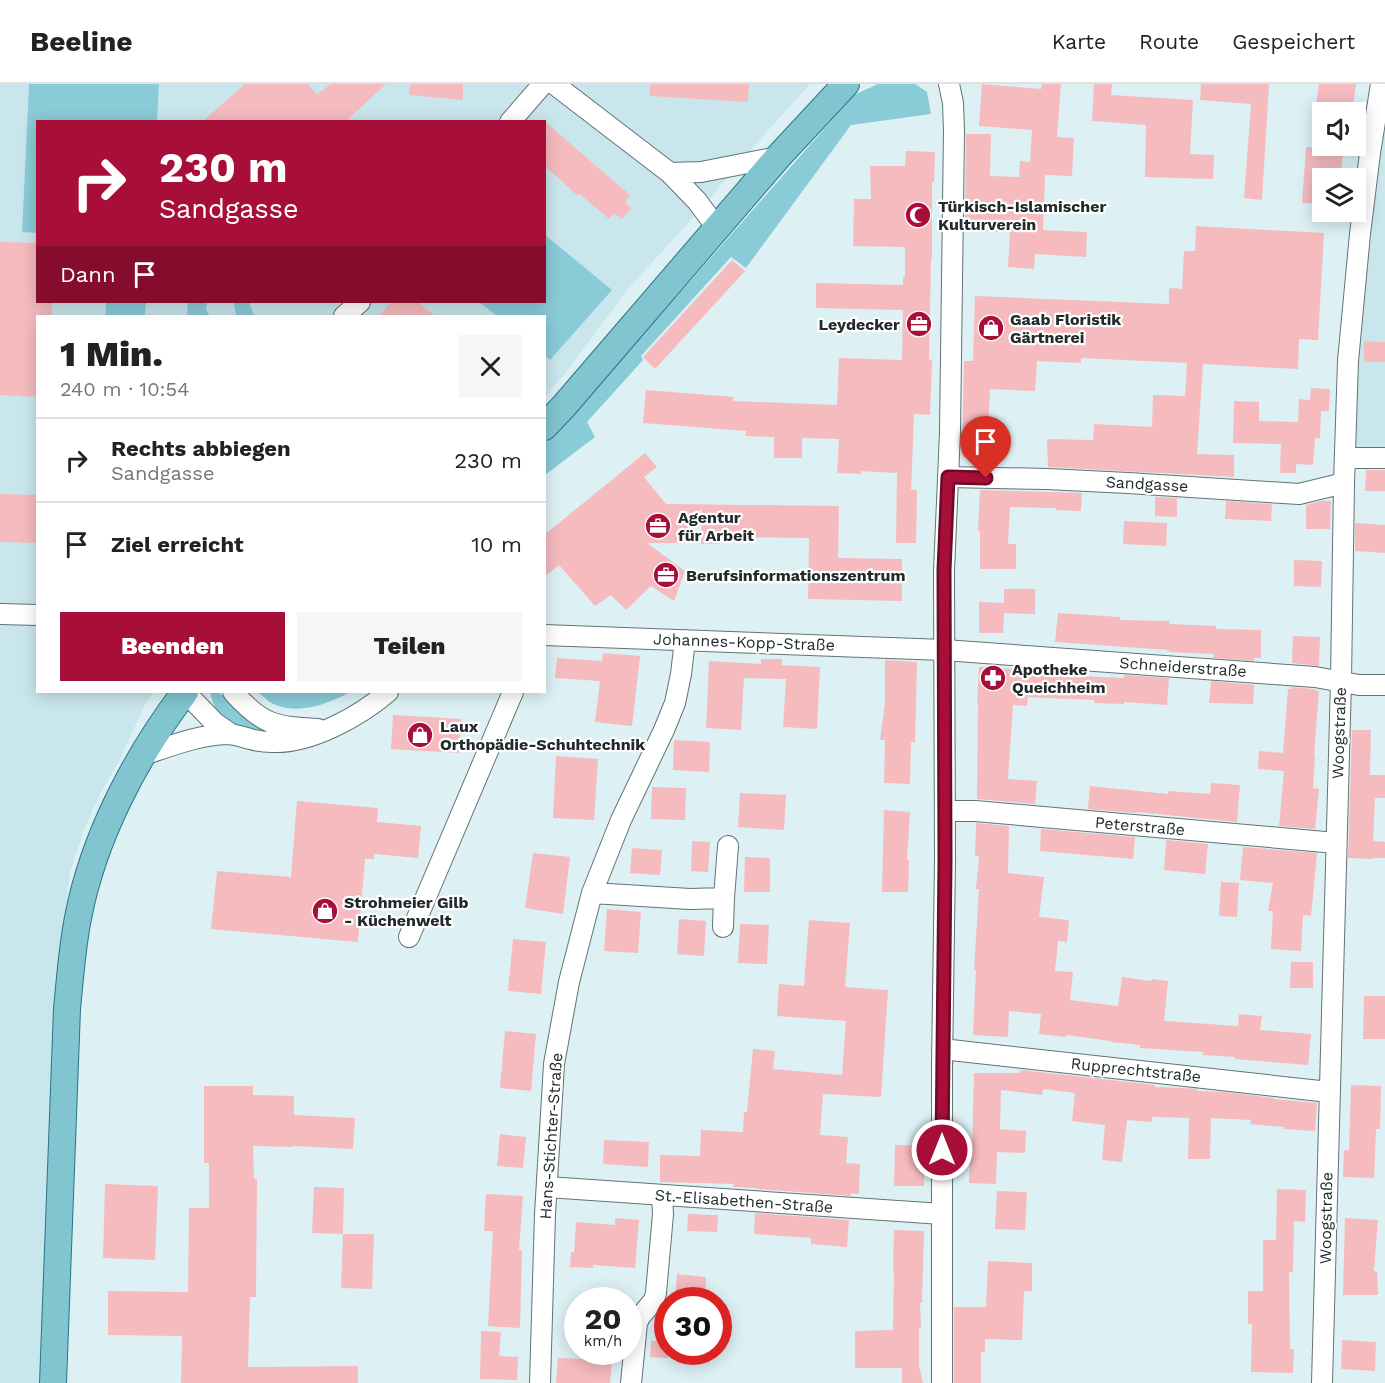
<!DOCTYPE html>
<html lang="de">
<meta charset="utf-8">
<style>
body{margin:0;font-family:"Work Sans",sans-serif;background:#f6f6f6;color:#222;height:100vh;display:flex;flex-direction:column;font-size:22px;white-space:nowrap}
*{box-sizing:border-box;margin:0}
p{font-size:20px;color:#767676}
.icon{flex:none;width:33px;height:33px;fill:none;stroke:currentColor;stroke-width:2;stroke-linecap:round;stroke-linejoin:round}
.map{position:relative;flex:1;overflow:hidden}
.panel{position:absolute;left:36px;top:231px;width:510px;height:378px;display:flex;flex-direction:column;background:#fff;border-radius:0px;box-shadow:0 3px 15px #0003}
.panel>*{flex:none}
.hud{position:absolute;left:36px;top:36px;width:510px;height:183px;border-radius:0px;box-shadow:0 3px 15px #0003;background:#a70f39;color:#fff;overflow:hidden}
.tools{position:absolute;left:1312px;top:18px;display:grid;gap:12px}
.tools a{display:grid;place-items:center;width:54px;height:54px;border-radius:0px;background:#fff;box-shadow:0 3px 15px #0003;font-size:30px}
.speed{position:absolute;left:564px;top:1203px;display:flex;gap:12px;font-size:30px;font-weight:700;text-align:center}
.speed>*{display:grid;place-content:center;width:78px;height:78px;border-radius:50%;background:#fff;box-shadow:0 3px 15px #0003;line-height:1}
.speed small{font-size:15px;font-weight:400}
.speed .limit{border:9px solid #d22;background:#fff;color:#111}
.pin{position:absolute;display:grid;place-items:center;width:51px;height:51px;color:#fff;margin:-62px -26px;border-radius:50% 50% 50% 0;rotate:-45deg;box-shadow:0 0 6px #0007}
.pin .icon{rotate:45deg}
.me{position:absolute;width:66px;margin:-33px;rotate:0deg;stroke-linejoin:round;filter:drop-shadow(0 0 4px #0008)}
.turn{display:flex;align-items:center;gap:21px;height:126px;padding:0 24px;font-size:27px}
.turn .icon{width:78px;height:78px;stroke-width:2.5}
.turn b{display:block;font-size:42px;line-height:51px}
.then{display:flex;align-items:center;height:57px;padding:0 24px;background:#0003;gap:12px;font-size:22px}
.round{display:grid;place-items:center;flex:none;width:63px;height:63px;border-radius:0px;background:#f6f6f6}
.head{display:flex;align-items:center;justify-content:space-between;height:102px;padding:0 24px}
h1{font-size:36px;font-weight:800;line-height:45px}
.button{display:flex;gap:12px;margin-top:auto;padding:12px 24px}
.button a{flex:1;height:69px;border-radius:0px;background:#a70f39;color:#fff;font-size:24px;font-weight:800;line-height:69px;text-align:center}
.button a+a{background:#f6f6f6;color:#222}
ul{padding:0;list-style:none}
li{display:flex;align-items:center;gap:18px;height:84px;padding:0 24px;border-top:2px solid #e0e0e0}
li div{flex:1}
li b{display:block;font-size:22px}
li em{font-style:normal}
header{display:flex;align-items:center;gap:36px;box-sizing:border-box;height:84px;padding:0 30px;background:#fff;border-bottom:2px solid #e0e0e0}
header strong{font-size:28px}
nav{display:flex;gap:33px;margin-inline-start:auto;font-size:21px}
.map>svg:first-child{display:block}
</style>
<header>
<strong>Beeline</strong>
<nav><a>Karte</a><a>Route</a><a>Gespeichert</a></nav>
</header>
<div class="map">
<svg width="1385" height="1299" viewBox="0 0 1385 1299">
<rect width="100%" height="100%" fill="#ddf1f5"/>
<path fill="#c9e6ec" d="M 0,0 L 29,0 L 22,147 L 37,149 L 38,218 L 106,218 L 105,232 L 38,232 L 38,608 L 154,608 L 146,619 L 117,681 L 101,708 L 83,748 L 70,788 L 54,920 L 53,996 L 42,1299 L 0,1299 Z
M 159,0 L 810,0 L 763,52 L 699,127 L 627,206 L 563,292 L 545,313 L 544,232 L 145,232 L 146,218 L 544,218 L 544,38 L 157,37 Z
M 1385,23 L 1385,372 L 1365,372 L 1352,359 L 1363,158 Z"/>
<path fill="#8acbd8" d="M 29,0 L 159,0 L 157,37 L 38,38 L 37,149 L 22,148 Z
M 878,0 L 915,0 L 927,8 L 931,30 L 851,41 L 746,184 L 731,173 L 641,272 L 643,276 L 587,338 L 595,353 L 545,391 L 545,359 L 568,336 L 854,11 Z
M 545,151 L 612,206 L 550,276 L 545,271 L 544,232 L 497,232 L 479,218 L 544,218 Z
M 106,218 L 146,218 L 145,232 L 105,232 Z
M 188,218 L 207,218 L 206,226 L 210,232 L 187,232 Z
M 234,218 L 249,218 L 254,232 L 236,232 Z
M 210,608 L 217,608 L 225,613 L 266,646 L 262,650 C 233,642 218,642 210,608 Z
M 257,608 L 350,608 C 326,621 294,633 268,617 C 265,614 261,610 257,608 Z"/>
<path fill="#f5bbbf" d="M 245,0 L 308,0 L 317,10 L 331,0 L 386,0 L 345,38 L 202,38 Z
M 410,0 L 463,0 L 463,16 L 409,11 Z
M 650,0 L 749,0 L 748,18 L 650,12 Z
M 982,0 L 1041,5 L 1042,0 L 1061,0 L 1057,53 L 1074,54 L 1072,92 L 1045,91 L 1043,146 L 1087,148 L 1086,173 L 1035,170 L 1034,185 L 1008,183 L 1010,148 L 965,147 L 966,50 L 991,50 L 990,92 L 1019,93 L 1020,77 L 1030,78 L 1032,46 L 979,42 Z
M 1094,0 L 1112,0 L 1111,11 L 1193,16 L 1190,70 L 1214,71 L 1213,95 L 1145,93 L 1146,41 L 1092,37 Z
M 1201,0 L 1269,0 L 1262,116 L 1244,114 L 1251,20 L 1200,16 Z
M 1319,0 L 1356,0 L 1352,28 L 1315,28 Z
M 544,37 L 630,111 L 625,118 L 631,124 L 622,135 L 614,129 L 609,135 L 580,110 L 578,112 L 544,81 Z
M 1306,63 L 1343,65 L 1341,94 L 1323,94 L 1323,120 L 1302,119 Z
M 906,67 L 935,68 L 934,98 L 932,98 L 932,174 L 931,174 L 929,276 L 932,276 L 930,331 L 914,330 L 911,406 L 917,406 L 916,459 L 896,459 L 897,389 L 861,387 L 861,390 L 837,389 L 839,355 L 802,354 L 802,374 L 774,374 L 774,353 L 746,352 L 746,347 L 643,339 L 646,306 L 734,313 L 733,317 L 837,321 L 839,274 L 902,276 L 903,226 L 816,224 L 816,199 L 903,201 L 903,193 L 905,193 L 905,163 L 853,162 L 854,115 L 871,115 L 870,82 L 905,82 Z
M 1196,142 L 1324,149 L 1318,256 L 1299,255 L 1298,285 L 1203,280 L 1197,370 L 1234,371 L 1234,393 L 1048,383 L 1047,355 L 1093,356 L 1094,340 L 1152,343 L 1153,311 L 1185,312 L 1187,279 L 1081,274 L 1081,279 L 1037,277 L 1035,307 L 990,305 L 987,374 L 962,373 L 964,277 L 973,277 L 975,212 L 1169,220 L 1169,204 L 1182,205 L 1184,167 L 1195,167 Z
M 0,158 L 38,159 L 38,218 L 52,218 L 52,232 L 38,232 L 38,313 L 0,311 Z
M 732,176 L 745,187 L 655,285 L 643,273 Z
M 391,218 L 417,218 L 435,232 L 379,232 Z
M 1364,257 L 1385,258 L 1385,278 L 1364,278 Z
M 1311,304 L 1330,305 L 1329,327 L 1321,327 L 1320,354 L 1315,354 L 1313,381 L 1296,380 L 1296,389 L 1280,389 L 1281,360 L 1233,359 L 1234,317 L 1259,318 L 1259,337 L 1298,338 L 1299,315 L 1310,316 Z
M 645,369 L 657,383 L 644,393 L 666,420 L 839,422 L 838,474 L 902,475 L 902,517 L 808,515 L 809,454 L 720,453 L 720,460 L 701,460 L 702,424 L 677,459 L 647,459 L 685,487 L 674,517 L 651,502 L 626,526 L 611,511 L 595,522 L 559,481 L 544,493 L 544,451 Z
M 1366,386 L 1385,386 L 1385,407 L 1365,407 Z
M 980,406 L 1082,409 L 1081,427 L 1056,426 L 1056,424 L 1010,423 L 1008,460 L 1016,460 L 1016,485 L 980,485 L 980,447 L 978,447 Z
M 0,410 L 38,411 L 38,459 L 0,458 Z
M 1155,413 L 1177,414 L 1177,433 L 1155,432 Z
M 1226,417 L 1272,420 L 1271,437 L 1225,435 Z
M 1321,417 L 1331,417 L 1330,445 L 1306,445 L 1306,421 Z
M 1124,437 L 1167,439 L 1166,462 L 1123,460 Z
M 1355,439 L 1385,441 L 1385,469 L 1355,467 Z
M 1294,476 L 1322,477 L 1321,503 L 1294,502 Z
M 1004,505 L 1035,505 L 1035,530 L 1004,529 L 1003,549 L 979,549 L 979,518 L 1004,519 Z
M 1058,529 L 1120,533 L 1120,536 L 1170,537 L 1169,540 L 1216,542 L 1216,545 L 1261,546 L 1261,574 L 1254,574 L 1254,577 L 1213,574 L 1214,570 L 1169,568 L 1169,566 L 1055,558 Z
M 1293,552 L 1320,553 L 1319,582 L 1292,579 Z
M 603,569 L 640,572 L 632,642 L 595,638 L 600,597 L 555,594 L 557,574 L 602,577 Z
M 761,575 L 782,575 L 782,581 L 820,583 L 817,645 L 783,643 L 786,595 L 744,594 L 741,646 L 706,644 L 709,577 L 761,580 Z
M 885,576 L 917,578 L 915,658 L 911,658 L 910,700 L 884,699 L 885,656 L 880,656 L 885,619 Z
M 979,583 L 1082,589 L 1082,592 L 1124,594 L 1124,591 L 1169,594 L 1167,621 L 1124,618 L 1124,620 L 1094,619 L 1094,616 L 1028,613 L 1027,622 L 1013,621 L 1008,695 L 1037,697 L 1035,720 L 977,715 L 978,619 L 977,619 Z
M 1211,597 L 1254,601 L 1253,620 L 1209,619 Z
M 1291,603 L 1313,605 L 1319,607 L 1314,671 L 1315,671 L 1313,704 L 1319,705 L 1315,745 L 1279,742 L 1284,687 L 1258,685 L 1259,667 L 1283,669 L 1288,605 L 1291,605 Z
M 393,631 L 461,635 L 459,669 L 391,665 Z
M 1352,646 L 1371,646 L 1370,691 L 1385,691 L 1385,714 L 1375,714 L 1373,757 L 1385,758 L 1385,774 L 1372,774 L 1372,775 L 1348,774 Z
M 674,656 L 710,658 L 709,688 L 673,686 Z
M 556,672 L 598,675 L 594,736 L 553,734 Z
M 1211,699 L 1240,701 L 1237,738 L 1137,728 L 1137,729 L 1088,725 L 1090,702 L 1168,710 L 1168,707 L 1210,710 Z
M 652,703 L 686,704 L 685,736 L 651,735 Z
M 740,709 L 786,711 L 784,746 L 738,743 Z
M 297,717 L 378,724 L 377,738 L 421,742 L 418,774 L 374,770 L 374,775 L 365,775 L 358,858 L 211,845 L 217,787 L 291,793 Z
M 884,726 L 910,728 L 907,776 L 909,776 L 908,808 L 882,808 Z
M 976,739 L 1009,742 L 1008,789 L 1044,793 L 1039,833 L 1069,836 L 1067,858 L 1058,857 L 1055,887 L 1073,888 L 1070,916 L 1118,922 L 1122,893 L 1151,897 L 1152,895 L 1168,897 L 1164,937 L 1238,942 L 1239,930 L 1262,932 L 1260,946 L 1311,950 L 1308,981 L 1235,975 L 1235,973 L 1203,971 L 1203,968 L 1140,964 L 1140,961 L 1111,958 L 1111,957 L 1066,951 L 1066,953 L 1039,950 L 1041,930 L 1009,927 L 1008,953 L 973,951 L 976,886 L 974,886 L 979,805 L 976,805 L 979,772 L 975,772 Z
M 1041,745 L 1135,753 L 1133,775 L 1040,767 Z
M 1166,756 L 1208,760 L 1205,790 L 1164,786 Z
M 692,757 L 710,758 L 708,788 L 691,787 Z
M 1243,763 L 1317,769 L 1311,832 L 1303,831 L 1301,867 L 1271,865 L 1273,827 L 1268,827 L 1273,799 L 1240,796 Z
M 632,764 L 662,766 L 660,791 L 630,789 Z
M 533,769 L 570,773 L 563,830 L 525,824 Z
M 745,773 L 770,774 L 770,808 L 744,808 Z
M 1221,798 L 1239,799 L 1237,833 L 1219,832 Z
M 607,825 L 641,828 L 638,869 L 604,867 Z
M 679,835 L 706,837 L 704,872 L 677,870 Z
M 809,836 L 850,839 L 845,903 L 888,906 L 881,1013 L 823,1010 L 820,1051 L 848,1053 L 846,1079 L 860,1080 L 859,1110 L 851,1109 L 851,1112 L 757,1105 L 757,1104 L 733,1103 L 734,1100 L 660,1098 L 660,1071 L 700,1072 L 701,1046 L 743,1048 L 744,1028 L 747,1028 L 753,965 L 775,967 L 773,985 L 842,991 L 846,937 L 777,932 L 779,900 L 804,902 Z
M 740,840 L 769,841 L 767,880 L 738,879 Z
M 513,855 L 546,858 L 541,910 L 508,907 Z
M 1291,878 L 1313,878 L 1313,904 L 1290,904 Z
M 1364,912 L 1385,912 L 1385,955 L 1363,955 Z
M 505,947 L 536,950 L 531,1007 L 500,1004 Z
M 1021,986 L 1155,1001 L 1155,1003 L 1183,1004 L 1197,1005 L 1197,1007 L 1225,1008 L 1274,1014 L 1274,1015 L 1317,1019 L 1315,1047 L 1284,1045 L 1284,1043 L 1250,1040 L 1251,1036 L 1211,1034 L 1210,1075 L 1188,1075 L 1189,1034 L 1152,1033 L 1152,1038 L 1127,1036 L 1122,1078 L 1102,1076 L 1105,1041 L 1072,1037 L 1075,1009 L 1043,1005 L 1042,1011 L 1001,1006 L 1000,1045 L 1026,1047 L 1025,1069 L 997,1068 L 996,1100 L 969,1099 L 970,1067 L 972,1067 L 974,989 L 1020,989 Z
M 1351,1001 L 1381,1002 L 1380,1045 L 1376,1045 L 1374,1094 L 1343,1093 L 1344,1066 L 1349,1066 Z
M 204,1002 L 253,1002 L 253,1011 L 294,1012 L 294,1031 L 355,1034 L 353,1065 L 293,1062 L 293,1063 L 253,1062 L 254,1095 L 257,1095 L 256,1213 L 250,1213 L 248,1283 L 358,1282 L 358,1299 L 181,1299 L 182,1252 L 108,1251 L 108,1207 L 188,1208 L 189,1124 L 209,1124 L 209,1079 L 204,1079 Z
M 500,1050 L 526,1053 L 523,1084 L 497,1082 Z
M 604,1056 L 649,1058 L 648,1083 L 603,1080 Z
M 895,1061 L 925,1062 L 924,1102 L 894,1102 Z
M 105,1100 L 158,1102 L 155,1176 L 103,1174 Z
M 314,1103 L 344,1104 L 343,1150 L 312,1149 Z
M 1277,1105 L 1306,1106 L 1305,1138 L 1294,1137 L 1293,1188 L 1289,1188 L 1290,1265 L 1294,1265 L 1293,1289 L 1251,1288 L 1252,1240 L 1248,1240 L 1248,1207 L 1263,1207 L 1263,1156 L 1276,1156 Z
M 997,1107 L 1027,1108 L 1025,1146 L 995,1145 Z
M 486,1110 L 523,1112 L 519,1166 L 522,1166 L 520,1244 L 488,1242 L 493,1147 L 484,1147 Z
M 755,1129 L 849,1136 L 847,1163 L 811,1160 L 811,1154 L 754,1150 Z
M 688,1130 L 718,1131 L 717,1148 L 687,1147 Z
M 615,1134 L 639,1136 L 635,1184 L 593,1181 L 593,1184 L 570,1183 L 571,1168 L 574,1168 L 576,1138 L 615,1141 Z
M 1345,1134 L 1378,1136 L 1374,1187 L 1377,1187 L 1378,1211 L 1343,1211 Z
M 894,1146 L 924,1147 L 922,1219 L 920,1219 L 921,1244 L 919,1244 L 919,1281 L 923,1299 L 902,1299 L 902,1284 L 855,1284 L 855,1247 L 893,1246 L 894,1187 L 893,1187 Z
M 343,1150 L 374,1150 L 372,1205 L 341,1204 Z
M 988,1177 L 1032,1179 L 1032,1207 L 1024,1207 L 1022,1256 L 985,1255 L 985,1268 L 981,1268 L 981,1299 L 954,1299 L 954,1223 L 986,1223 Z
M 677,1190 L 706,1193 L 705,1216 L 675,1215 Z
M 481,1247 L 501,1248 L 499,1272 L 518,1273 L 517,1296 L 480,1295 Z
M 1342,1256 L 1376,1258 L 1375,1287 L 1341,1285 Z
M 651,1257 L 668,1257 L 668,1274 L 650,1273 Z
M 558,1274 L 612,1276 L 610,1299 L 556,1299 Z"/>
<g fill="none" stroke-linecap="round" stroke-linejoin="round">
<g stroke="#617376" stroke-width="22">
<path id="minor" d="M 554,0 L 670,89 L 697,117 L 717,144
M 510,38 L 543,0
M 670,89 L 701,88 L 778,73
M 344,232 L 360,218
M 1345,374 L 1385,374
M 948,393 L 1047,395 L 1128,399 L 1299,410 L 1344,399
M 0,530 L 38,531
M 544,551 L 944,566 L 1315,593 L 1359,601 L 1385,601
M 185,608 L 215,639 L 231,650
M 233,608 C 262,641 276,643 318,645
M 143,671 C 171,662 198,651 227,650 C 235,650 242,653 250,655 C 257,657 265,658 272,658 C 310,660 360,632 388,608
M 945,727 L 975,727 L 1336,759
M 592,809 L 690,815 L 724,814 L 728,762
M 723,843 L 724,814
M 409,853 L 513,608
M 942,965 L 1329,1008
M 547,1103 L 942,1130
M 540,1299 L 545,1130 L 554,980 L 569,898 L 592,809 L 621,736 L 664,646 L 675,619 L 681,590 L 685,556
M 631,1299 L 637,1239 L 640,1233 L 654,1216 L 656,1209 L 663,1130 L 662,1111
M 942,1299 L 942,981 L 945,777 L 944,487 L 950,348 L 954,47 L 953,19 L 949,0
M 1322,1299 L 1341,597 L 1344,399 L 1348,277 L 1360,150 L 1370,69 L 1381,0"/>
</g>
<g stroke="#287582" stroke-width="28">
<path id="major" d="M 544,343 L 564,322 L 778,73 L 846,0
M 53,1299 L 67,925 C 70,895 72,864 78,834 C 93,754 136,672 185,608"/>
</g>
<use href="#minor" stroke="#fff" stroke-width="20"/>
<use href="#major" stroke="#80c5d0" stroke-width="26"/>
</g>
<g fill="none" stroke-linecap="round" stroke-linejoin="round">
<g stroke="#6d0a25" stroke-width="15">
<path id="route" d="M 942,1066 L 945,777 L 944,486 L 948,393 L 986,394"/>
</g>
<use href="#route" stroke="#a70f39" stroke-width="10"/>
</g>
<defs>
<g id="mosque-disc" transform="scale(1.35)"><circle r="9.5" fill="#a70f39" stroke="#fff"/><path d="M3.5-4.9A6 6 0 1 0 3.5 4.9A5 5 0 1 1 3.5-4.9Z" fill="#fff"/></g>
<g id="office-disc" transform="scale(1.35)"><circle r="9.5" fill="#a70f39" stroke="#fff"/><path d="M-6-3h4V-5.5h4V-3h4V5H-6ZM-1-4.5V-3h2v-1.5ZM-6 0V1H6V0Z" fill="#fff"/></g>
<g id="shop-disc" transform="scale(1.35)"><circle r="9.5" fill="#a70f39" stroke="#fff"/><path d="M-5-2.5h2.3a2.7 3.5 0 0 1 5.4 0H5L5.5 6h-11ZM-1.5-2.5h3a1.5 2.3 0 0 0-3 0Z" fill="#fff"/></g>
<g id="pharmacy-disc" transform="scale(1.35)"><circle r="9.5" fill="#a70f39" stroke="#fff"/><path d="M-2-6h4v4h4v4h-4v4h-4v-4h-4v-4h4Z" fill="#fff"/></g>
</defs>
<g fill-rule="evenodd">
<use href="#mosque-disc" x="918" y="131"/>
<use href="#office-disc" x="919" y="240"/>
<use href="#shop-disc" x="991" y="244"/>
<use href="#office-disc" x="658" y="442"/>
<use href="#office-disc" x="666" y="491"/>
<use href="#pharmacy-disc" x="993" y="594"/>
<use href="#shop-disc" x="420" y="651"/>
<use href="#shop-disc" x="325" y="827"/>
</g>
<g text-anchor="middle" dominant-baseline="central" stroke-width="4.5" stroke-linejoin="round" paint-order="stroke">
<g font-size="16" font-weight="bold" fill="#222a2b" stroke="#fff" text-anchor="start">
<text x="938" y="122">Türkisch-Islamischer<tspan x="938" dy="18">Kulturverein</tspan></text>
<text x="1010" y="235">Gaab Floristik<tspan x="1010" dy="18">Gärtnerei</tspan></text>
<text x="900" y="240" text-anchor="end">Leydecker</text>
<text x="678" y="433">Agentur<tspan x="678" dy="18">für Arbeit</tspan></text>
<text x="686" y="491">Berufsinformationszentrum</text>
<text x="1012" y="585">Apotheke<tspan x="1012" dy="18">Queichheim</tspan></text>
<text x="440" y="642">Laux<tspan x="440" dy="18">Orthopädie-Schuhtechnik</tspan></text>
<text x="344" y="818">Strohmeier Gilb<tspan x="344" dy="18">- Küchenwelt</tspan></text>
</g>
<g font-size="16" fill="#222a2b" stroke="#fff">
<text transform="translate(1147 400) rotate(3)">Sandgasse</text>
<text transform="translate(744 558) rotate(2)">Johannes-Kopp-Straße</text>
<text transform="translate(1183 583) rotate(4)">Schneiderstraße</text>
<text transform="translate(1339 649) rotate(-88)">Woogstraße</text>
<text transform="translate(1140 742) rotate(5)">Peterstraße</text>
<text transform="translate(1136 986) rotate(6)">Rupprechtstraße</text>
<text transform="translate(551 1052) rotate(-86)">Hans-Stichter-Straße</text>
<text transform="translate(744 1117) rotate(4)">St.-Elisabethen-Straße</text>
<text transform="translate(1326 1134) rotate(-89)">Woogstraße</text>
</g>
</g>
</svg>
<div class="tools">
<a><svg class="icon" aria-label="sound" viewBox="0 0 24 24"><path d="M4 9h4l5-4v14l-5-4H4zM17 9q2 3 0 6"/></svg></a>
<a><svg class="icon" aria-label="layers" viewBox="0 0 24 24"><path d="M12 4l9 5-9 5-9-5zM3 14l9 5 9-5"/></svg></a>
</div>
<div class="speed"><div>20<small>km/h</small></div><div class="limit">30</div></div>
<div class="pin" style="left:986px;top:394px;background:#d93025"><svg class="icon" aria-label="arrive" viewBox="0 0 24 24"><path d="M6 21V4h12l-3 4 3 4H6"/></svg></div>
<svg class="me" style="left:942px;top:1066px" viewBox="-20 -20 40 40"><circle r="17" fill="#a70f39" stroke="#fff" stroke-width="3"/><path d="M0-11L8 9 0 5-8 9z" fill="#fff"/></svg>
<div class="hud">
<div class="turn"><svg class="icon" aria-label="right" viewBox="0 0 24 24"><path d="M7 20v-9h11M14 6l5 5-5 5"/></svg><div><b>230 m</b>Sandgasse</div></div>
<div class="then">Dann<svg class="icon" aria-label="arrive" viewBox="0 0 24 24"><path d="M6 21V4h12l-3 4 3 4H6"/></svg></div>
</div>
<section class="panel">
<div class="head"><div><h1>1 Min.</h1><p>240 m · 10:54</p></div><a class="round"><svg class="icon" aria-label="close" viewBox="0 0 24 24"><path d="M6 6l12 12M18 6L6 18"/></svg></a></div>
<ul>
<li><svg class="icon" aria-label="right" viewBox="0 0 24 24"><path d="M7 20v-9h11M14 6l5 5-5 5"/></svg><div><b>Rechts abbiegen</b><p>Sandgasse</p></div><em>230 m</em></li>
<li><svg class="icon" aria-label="arrive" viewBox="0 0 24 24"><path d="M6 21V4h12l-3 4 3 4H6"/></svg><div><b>Ziel erreicht</b></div><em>10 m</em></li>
</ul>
<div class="button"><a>Beenden</a><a>Teilen</a></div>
</section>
</div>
